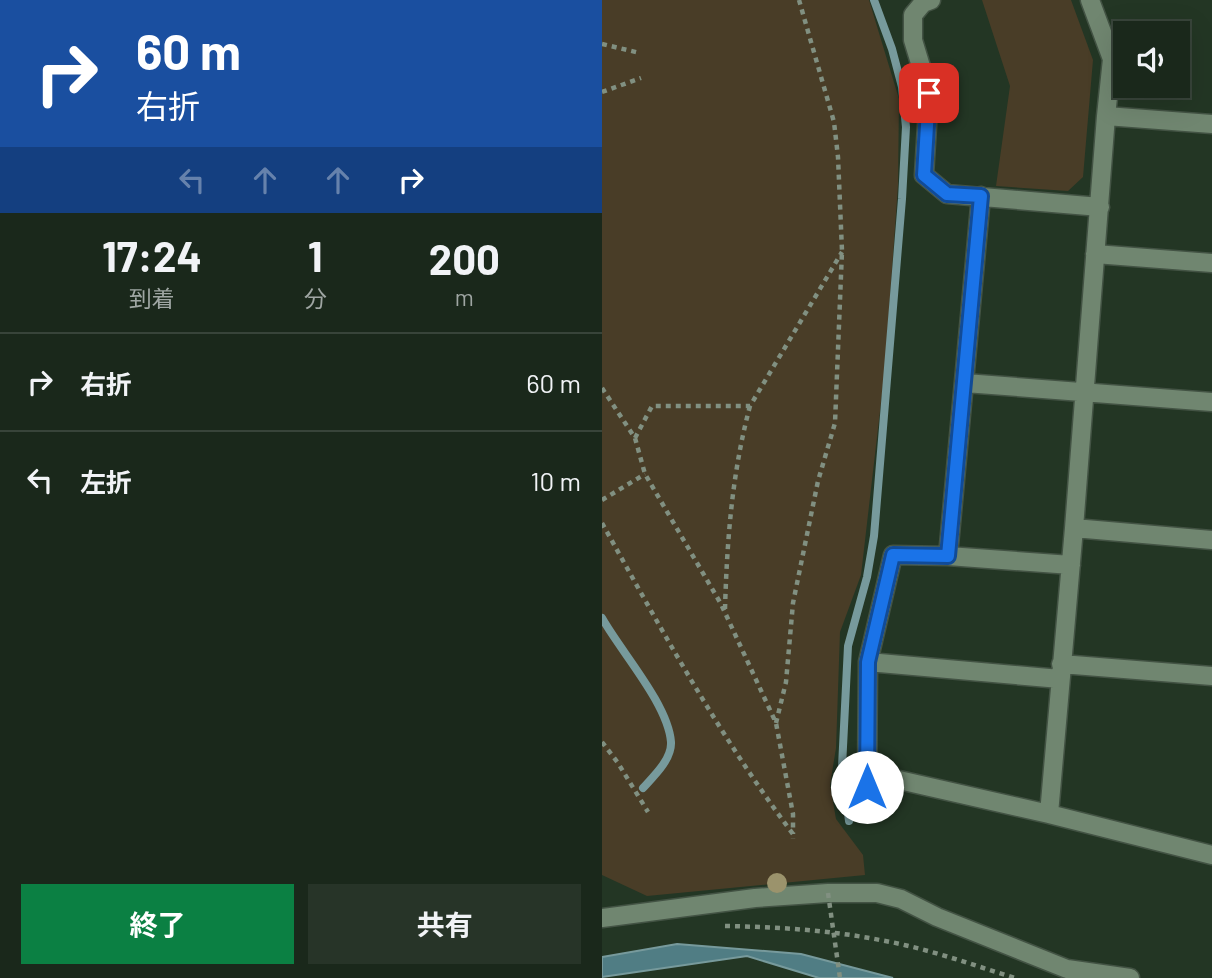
<!DOCTYPE html>
<html lang="ja">
<meta charset="utf-8">
<style>
body{margin:0;font-family:Barlow,"Noto Sans JP",sans-serif;background:#273428;color:#f1f3f6;height:100vh;display:flex;flex-direction:column;font-size:26px;white-space:nowrap}
*{box-sizing:border-box;margin:0}
p{font-size:23px;color:#9fa6a3}
.icon{flex:none;width:38px;height:38px;fill:none;stroke:currentColor;stroke-width:2;stroke-linecap:round;stroke-linejoin:round}
.map{position:relative;flex:1;overflow:hidden}
.side{display:flex;flex-direction:column;background:#1a281b;width:602px}
.side>*{flex:none}
.banner{background:#1a4fa0;color:#fff;overflow:hidden}
.fabs{position:absolute;left:511px;top:21px;display:grid;gap:14px}
.fabs a{display:grid;place-items:center;width:77px;height:77px;border-radius:0px;background:#1a281b;box-shadow:0 7px 28px #0002,0 0 0 2px #38443a;font-size:35px}
.pin{position:absolute;display:grid;place-items:center;width:60px;height:60px;color:#fff;margin:-30px;border-radius:14px;box-shadow:0 4px 10px #0006}
.me{position:absolute;width:77px;margin:-38px;rotate:0deg;stroke-linejoin:round;filter:drop-shadow(0 0 5px #0008)}
.turn{display:flex;align-items:center;gap:24px;height:147px;padding:0 21px;font-size:32px}
.turn .icon{width:91px;height:91px;stroke-width:2.5}
.turn b{display:block;font-size:49px;line-height:60px}
.lanes{display:flex;align-items:center;height:66px;padding:0 21px;background:#0003;justify-content:center;gap:35px;direction:ltr}
.lanes .off{opacity:.35}
.eta{display:flex;justify-content:space-evenly;align-items:center;height:119px;text-align:center}
.eta b{font-size:42px;font-weight:700;line-height:49px}
.cta{display:flex;gap:14px;margin-top:auto;padding:14px 21px}
.cta a{flex:1;height:80px;border-radius:0px;background:#0b8043;color:#fff;font-size:28px;font-weight:700;line-height:80px;text-align:center}
.cta a+a{background:#273428;color:#f1f3f6}
ul{padding:0;list-style:none}
li{display:flex;align-items:center;gap:21px;height:98px;padding:0 21px;border-top:2px solid #38443a}
li div{flex:1}
li b{display:block;font-size:26px}
li em{font-style:normal}
main{display:flex;flex:1;min-height:0}
.map>svg:first-child{display:block}
</style>
<main>
<section class="side">
<div class="banner">
<div class="turn"><svg class="icon" aria-label="right" viewBox="0 0 24 24"><path d="M7 20v-9h11M14 6l5 5-5 5"/></svg><div><b>60 m</b>右折</div></div>
<div class="lanes"><svg class="icon off" aria-label="left" viewBox="0 0 24 24"><path d="M17 20v-9H6M10 6l-5 5 5 5"/></svg><svg class="icon off" aria-label="ahead" viewBox="0 0 24 24"><path d="M12 20V5M6 11l6-6 6 6"/></svg><svg class="icon off" aria-label="ahead" viewBox="0 0 24 24"><path d="M12 20V5M6 11l6-6 6 6"/></svg><svg class="icon" aria-label="right" viewBox="0 0 24 24"><path d="M7 20v-9h11M14 6l5 5-5 5"/></svg></div>
</div>
<div class="eta">
<div><b>17:24</b><p>到着</p></div>
<div><b>1</b><p>分</p></div>
<div><b>200</b><p>m</p></div>
</div>
<ul>
<li><svg class="icon" aria-label="right" viewBox="0 0 24 24"><path d="M7 20v-9h11M14 6l5 5-5 5"/></svg><div><b>右折</b></div><em>60 m</em></li>
<li><svg class="icon" aria-label="left" viewBox="0 0 24 24"><path d="M17 20v-9H6M10 6l-5 5 5 5"/></svg><div><b>左折</b></div><em>10 m</em></li>
</ul>
<div class="cta"><a>終了</a><a>共有</a></div>
</section>
<div class="map">
<svg width="610" height="978" viewBox="0 0 610 978">
<rect width="100%" height="100%" fill="#233624"/>
<path fill="#493d27" d="M 0,0 L 267,0 L 297,99 L 296,185 L 283,368 L 259,575 L 238,632 L 234,748 L 228,785 L 234,819 L 261,855 L 263,875 L 45,896 L 0,875 Z
M 380,0 L 469,0 L 491,60 L 481,177 L 466,191 L 394,186 L 408,86 Z"/>
<path fill="#507d84" stroke="#779a9c" stroke-width="2" d="M 75,944 L 199,954 L 291,978 L 217,978 L 145,956 L 0,977 L 0,957 Z"/>
<g fill="none" stroke-linecap="round" stroke-linejoin="round">
<path stroke="#779a9c" stroke-width="8" d="M 0,618 C 19,652 66,704 69,742 C 70,759 52,776 41,788
M 247,821 L 240,767 L 246,646 L 265,577 L 272,536 L 300,199 L 304,127 L 300,87 L 290,49 L 272,0"/>
<g stroke="#435344" stroke-width="21">
<path id="street" d="M 329,0 L 321,3 L 311,15 L 311,40 L 327,93 L 322,175 L 345,194 L 498,207
M 488,0 L 510,59 L 504,116 L 472,528 L 447,814 L 610,855
M 504,116 L 610,124
M 493,254 L 610,263
M 363,383 L 610,402
M 472,528 L 610,540
M 346,556 L 379,196
M 266,662 L 458,679
M 459,664 L 610,676
M 447,814 L 297,780 L 265,787 L 266,662 L 291,555 L 346,556 L 469,565
M 0,918 L 153,898 L 226,893 L 275,893 L 299,899 L 335,917 L 465,969 L 528,978"/>
</g>
<path stroke="#819081" stroke-width="4.5" stroke-dasharray="5 5" stroke-linecap="butt" d="M 0,44 L 38,53
M 0,92 L 39,78
M 0,388 L 33,438 L 43,474 L 119,604 L 174,723 L 191,814 L 191,834
M 33,438 L 50,406 L 148,406 L 240,252
M 0,500 L 43,474
M 0,523 C 59,629 118,737 191,834 L 191,839
M 123,609 C 125,540 130,473 148,406
M 174,723 L 184,682 L 191,603 L 216,481 L 233,423 L 240,251 L 236,157 L 232,122 L 197,0
M 0,742 L 16,763 L 46,812
M 123,926 C 175,927 227,930 278,940 C 324,948 368,964 413,978"/>
<use href="#street" stroke="#708670" stroke-width="18"/>
<path stroke="#819081" stroke-width="4.5" stroke-dasharray="5 5" stroke-linecap="butt" d="M 226,893 L 238,978"/>
</g>
<circle fill="#9b936c" cx="175" cy="883" r="10"/>
<g fill="none" stroke-linecap="round" stroke-linejoin="round">
<g stroke="#114b97" stroke-width="18">
<path id="route" d="M 265,787 L 266,662 L 291,555 L 346,556 L 379,196 L 345,194 L 322,175 L 327,93"/>
</g>
<use href="#route" stroke="#1a73e8" stroke-width="12"/>
</g>
</svg>
<div class="fabs">
<a><svg class="icon" aria-label="sound" viewBox="0 0 24 24"><path d="M4 9h4l5-4v14l-5-4H4zM17 9q2 3 0 6"/></svg></a>
</div>
<div class="pin" style="left:327px;top:93px;background:#d93025"><svg class="icon" aria-label="arrive" viewBox="0 0 24 24"><path d="M6 21V4h12l-3 4 3 4H6"/></svg></div>
<svg class="me" style="left:265px;top:787px" viewBox="-20 -20 40 40"><circle r="19" fill="#fff"/><path d="M0-13L10 11 0 6-10 11z" fill="#1a73e8"/></svg>
</div>
</main>
